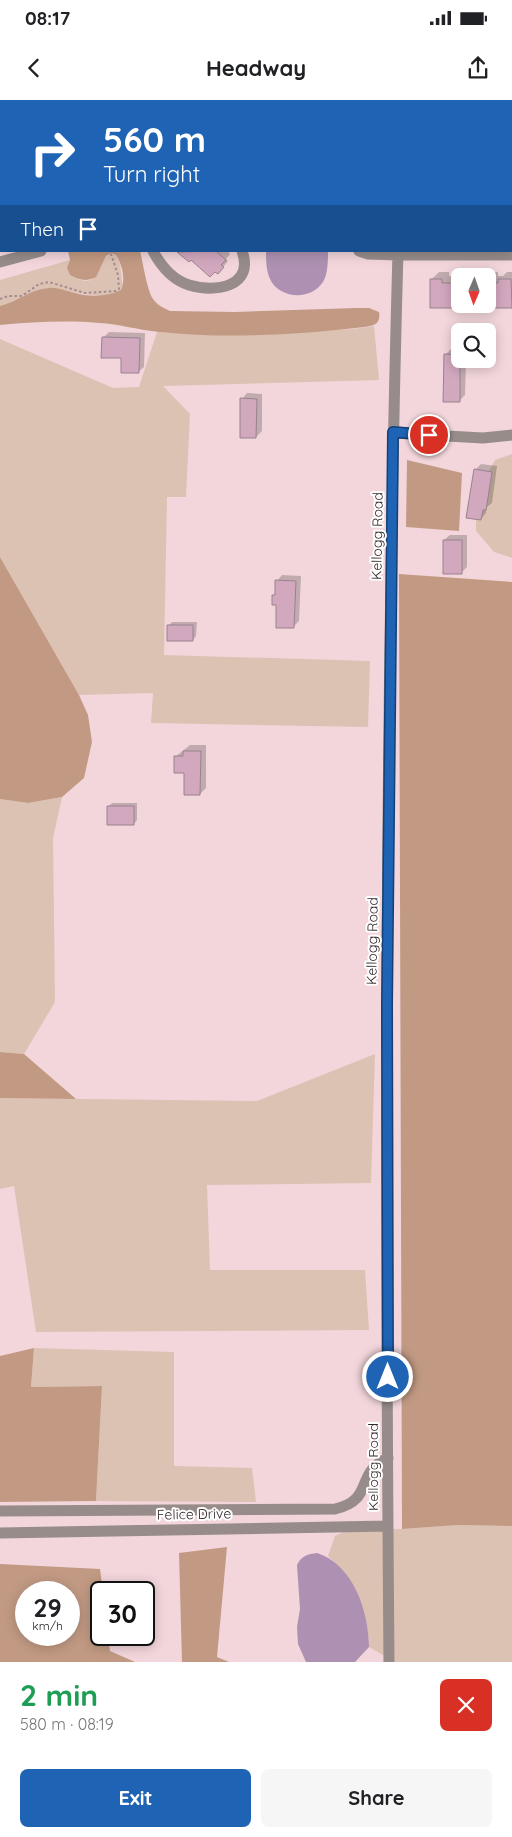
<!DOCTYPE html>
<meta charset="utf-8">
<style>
body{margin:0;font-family:Quicksand,sans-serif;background:#f6f6f6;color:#202124;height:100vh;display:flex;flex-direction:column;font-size:19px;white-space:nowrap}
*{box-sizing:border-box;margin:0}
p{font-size:16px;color:#757577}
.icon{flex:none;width:28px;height:28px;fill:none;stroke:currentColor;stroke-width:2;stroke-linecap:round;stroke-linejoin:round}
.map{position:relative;height:1562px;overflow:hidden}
.panel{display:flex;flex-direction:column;background:#fff;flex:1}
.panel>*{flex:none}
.guide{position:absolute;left:0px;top:0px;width:512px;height:152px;box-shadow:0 2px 12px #0003;background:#1f63b4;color:#fff;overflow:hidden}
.needle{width:32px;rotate:182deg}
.tools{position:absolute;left:451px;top:168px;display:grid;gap:10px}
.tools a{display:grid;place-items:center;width:45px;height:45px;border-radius:8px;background:#fff;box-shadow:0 2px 12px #0003;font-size:25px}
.speed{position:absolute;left:15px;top:1481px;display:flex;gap:10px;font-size:25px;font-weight:700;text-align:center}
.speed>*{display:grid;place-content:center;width:65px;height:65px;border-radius:50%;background:#fff;box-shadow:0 2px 12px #0003;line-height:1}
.speed small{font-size:12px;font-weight:400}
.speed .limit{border:2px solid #111;border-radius:8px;background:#fff;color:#111}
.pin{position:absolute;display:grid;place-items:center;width:42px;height:42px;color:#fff;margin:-21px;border:2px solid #fff;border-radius:50%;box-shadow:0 1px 5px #0007}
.me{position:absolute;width:55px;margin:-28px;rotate:0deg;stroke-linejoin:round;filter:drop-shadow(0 0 4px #0008)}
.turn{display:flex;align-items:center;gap:18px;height:105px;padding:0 20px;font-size:22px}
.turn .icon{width:65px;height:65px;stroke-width:2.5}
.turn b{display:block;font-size:35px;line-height:42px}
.then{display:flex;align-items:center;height:48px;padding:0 20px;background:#0003;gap:10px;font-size:19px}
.round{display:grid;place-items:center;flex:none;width:52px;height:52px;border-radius:8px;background:#f6f6f6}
.overview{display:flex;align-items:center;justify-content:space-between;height:85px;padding:0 20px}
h1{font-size:30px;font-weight:700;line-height:38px;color:#1e9e55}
.cta{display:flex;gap:10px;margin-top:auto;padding:10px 20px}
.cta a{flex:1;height:58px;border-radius:8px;background:#1f63b4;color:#fff;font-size:20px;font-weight:700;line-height:58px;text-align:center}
.cta a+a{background:#f6f6f6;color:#202124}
.status{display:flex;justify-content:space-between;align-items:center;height:35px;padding:0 25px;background:#fff;direction:ltr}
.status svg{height:14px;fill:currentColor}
header{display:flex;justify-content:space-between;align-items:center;height:65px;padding:0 20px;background:#fff;font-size:22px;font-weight:700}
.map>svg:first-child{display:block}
</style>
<div class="status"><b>08:17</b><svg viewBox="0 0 49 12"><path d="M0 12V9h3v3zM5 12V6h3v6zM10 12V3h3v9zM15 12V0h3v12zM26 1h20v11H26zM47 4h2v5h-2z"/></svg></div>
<header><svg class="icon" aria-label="back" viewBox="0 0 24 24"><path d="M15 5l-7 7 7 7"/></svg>Headway<svg class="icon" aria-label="share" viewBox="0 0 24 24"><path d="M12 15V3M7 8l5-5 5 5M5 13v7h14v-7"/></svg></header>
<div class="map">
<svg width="512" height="1562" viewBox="0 0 512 1562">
<rect width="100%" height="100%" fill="#f2d6db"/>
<path fill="#dcc2b3" d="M 109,154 L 116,155 L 120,164 L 123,188 C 109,204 70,190 51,188 C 36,187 17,202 0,206 L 0,180 L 70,160 L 69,163 L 70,175 C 101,192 94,167 109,154 Z
M 374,226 L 379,280 L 163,286 L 190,314 L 186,397 L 167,397 L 164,555 L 370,561 L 368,627 L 151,623 L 153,593 L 79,595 L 0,457 L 0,239 L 113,288 L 139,287 L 157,232 C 208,235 258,235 308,232 C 330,230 352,230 374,226 Z
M 512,354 L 512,458 L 494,452 L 476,431 L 476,394 L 495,360 Z
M 62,697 L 53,738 L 55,902 L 24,954 L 0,952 L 0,699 L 28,703 Z
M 375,954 L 371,1083 L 207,1085 L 210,1170 L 365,1170 L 369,1230 L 36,1232 L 14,1086 L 0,1089 L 0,998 L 257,1001 Z
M 34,1248 L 174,1252 L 174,1366 L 252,1368 L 256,1402 L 96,1401 L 102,1286 L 31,1287 Z
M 458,1425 L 512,1426 L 512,1562 L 395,1562 L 369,1547 C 369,1512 354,1480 328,1456 L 335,1436 L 350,1429 L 402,1429 Z"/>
<path fill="#c29a83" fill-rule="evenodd" d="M 68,151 L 140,151 C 143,163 147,190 153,199 C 157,205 164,208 170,211 L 235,212 L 356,208 L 369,208 L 379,212 C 381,224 374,226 364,227 C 297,235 226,239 159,232 C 139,230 119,224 99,223 C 66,220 33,222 0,225 L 0,206 C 17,202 31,189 48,188 C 58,187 69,192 79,194 C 92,197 110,196 121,190 C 126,180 122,164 116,155 L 111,153 L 106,156 L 96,177 C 86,182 79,180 70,175 L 67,168 L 70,160 Z
M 407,360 L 462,373 L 459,431 L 406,427 Z
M 0,457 L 79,595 L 88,615 L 92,642 L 84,678 L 62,697 L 28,703 L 0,699 Z
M 399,474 L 512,482 L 512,1426 L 458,1425 L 402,1429 Z
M 0,952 L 24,954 L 76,999 L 0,998 Z
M 34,1248 L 31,1287 L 102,1286 L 96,1401 L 0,1402 L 0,1256 Z
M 227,1447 L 217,1557 L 229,1562 L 182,1562 L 179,1453 Z
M 0,1464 L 100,1469 L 103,1492 L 101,1492 L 101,1535 L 108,1535 L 110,1551 L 135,1562 L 0,1562 ZM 69,1492 L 69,1535 L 26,1535 L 26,1492 Z"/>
<path fill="#ae91b2" d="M 266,151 L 328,151 C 328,160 328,174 323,182 C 311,201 279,199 270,179 C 266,170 266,160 266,151 Z
M 317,1453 C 353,1464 369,1512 369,1547 L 355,1562 L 306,1562 L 298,1544 L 297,1527 L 300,1509 L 297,1465 C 301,1456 308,1454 317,1453 Z"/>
<path fill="#0003" fill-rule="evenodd" d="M 213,0 L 246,0 L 248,1 L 212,1 Z
M 434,0 L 468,0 L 468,1 L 434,1 Z
M 228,151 L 230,154 L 226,159 L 228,161 L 223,167 L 191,159 L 189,161 L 179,152 Z
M 439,172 L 449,172 L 449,176 L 464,176 L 468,172 L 478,172 L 478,176 L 484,176 L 488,172 L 498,172 L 498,176 L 503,176 L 507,172 L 512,172 L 512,207 L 431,207 L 431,180 ZM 460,176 L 488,176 L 488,204 L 460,204 Z
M 109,232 L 145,233 L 144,267 L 138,272 L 103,238 Z
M 451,249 L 460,249 L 460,259 L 466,259 L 465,295 L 459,301 L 445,255 Z
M 247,293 L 262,294 L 262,331 L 256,337 L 242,299 Z
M 481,364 L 497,366 L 492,403 L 487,407 L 486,413 L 481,419 L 475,370 Z
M 450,435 L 467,435 L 467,467 L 462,472 L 444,440 Z
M 282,475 L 301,476 L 299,521 L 293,527 L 273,496 L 276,493 L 277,481 Z
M 172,522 L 197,522 L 196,536 L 193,540 L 169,525 Z
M 190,645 L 206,645 L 206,688 L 200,694 L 175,657 Z
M 112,703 L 137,703 L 137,720 L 134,724 L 109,706 Z"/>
<path fill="#d2a8bf" stroke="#98828e" d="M 511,14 L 512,14 L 512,134 L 511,134 Z
M 216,151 L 226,160 L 221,165 L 224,167 L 218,174 L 215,172 L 210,177 L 191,160 L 189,162 L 177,152 Z
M 430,179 L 442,179 L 442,183 L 459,183 L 460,179 L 460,204 L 488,204 L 488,179 L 491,179 L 491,183 L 498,183 L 498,179 L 511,179 L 512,208 L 430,208 Z
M 102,237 L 140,238 L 139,273 L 121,273 L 121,258 L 101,258 Z
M 444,254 L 460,255 L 460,302 L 443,302 Z
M 240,298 L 257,299 L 256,338 L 240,338 Z
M 474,369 L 492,372 L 486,410 L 483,410 L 481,420 L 466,418 Z
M 443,440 L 462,440 L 462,474 L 443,474 Z
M 275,480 L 296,481 L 294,528 L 276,528 L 276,505 L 272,505 L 272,495 L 275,495 Z
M 167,525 L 193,525 L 193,541 L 167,541 Z
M 183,651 L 201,651 L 200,695 L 184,695 L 184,673 L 174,673 L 174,656 L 183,656 Z
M 107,706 L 134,706 L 134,725 L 107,725 Z"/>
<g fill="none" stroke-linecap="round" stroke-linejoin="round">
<path stroke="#a18d90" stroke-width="2" stroke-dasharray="2.5 2.5" stroke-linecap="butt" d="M 52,0 L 53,1
M 98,1 L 99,0
M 0,199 L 8,196 L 22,196 L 39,184 L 49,182 L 85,193 L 116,191 L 119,189 L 118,175 L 110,151"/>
<path stroke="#978c8a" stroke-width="11" d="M 136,0 L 136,1
M 268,0 L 270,1
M 80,1 L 80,0
M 402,1 L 402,0
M 484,1 L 484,0
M 0,121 L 1,121
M 153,151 C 161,166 173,180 189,185 C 215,193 255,187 242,151
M 359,151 L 368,154 L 398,155 L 512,155
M 0,162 L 41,151
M 393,333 L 483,338 L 512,335
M 0,1411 L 335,1409 C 375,1400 354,1373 388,1358
M 0,1433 L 388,1426
M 389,1562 C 385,1092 385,621 398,151"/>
</g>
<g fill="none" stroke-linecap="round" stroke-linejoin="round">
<g stroke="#144075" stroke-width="12">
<path id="route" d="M 388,1277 L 387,906 L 393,332 L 429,335"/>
</g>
<use href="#route" stroke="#1f63b4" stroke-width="9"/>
</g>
<g text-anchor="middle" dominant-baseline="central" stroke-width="4" stroke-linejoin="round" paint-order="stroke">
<g font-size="14" fill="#322729" stroke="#fff">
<text transform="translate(377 436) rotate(-89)">Kellogg Road</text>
<text transform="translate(372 841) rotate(-89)">Kellogg Road</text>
<text transform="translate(373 1367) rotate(-90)">Kellogg Road</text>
<text transform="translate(194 1414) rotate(-1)">Felice Drive</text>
</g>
</g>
</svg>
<div class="tools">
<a><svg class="needle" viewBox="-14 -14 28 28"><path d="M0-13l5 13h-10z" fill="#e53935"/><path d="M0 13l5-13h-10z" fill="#757577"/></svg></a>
<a><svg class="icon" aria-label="search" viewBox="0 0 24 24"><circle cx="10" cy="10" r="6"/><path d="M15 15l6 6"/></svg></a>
</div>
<div class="speed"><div>29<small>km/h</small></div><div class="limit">30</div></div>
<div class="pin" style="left:429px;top:335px;background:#d93025"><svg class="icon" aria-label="arrive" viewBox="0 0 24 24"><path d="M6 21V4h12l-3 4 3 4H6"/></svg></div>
<svg class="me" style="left:388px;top:1277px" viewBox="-20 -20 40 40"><circle r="17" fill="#1f63b4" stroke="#fff" stroke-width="3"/><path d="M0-11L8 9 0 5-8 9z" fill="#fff"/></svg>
<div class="guide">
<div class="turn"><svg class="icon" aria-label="right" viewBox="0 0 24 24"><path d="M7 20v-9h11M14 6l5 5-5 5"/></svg><div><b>560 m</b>Turn right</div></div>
<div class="then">Then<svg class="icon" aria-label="arrive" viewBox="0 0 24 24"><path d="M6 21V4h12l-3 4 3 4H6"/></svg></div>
</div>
</div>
<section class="panel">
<div class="overview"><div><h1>2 min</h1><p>580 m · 08:19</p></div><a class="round" style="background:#d93025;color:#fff"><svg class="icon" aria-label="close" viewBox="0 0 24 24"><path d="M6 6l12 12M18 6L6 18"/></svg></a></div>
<div class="cta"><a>Exit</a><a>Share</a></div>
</section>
